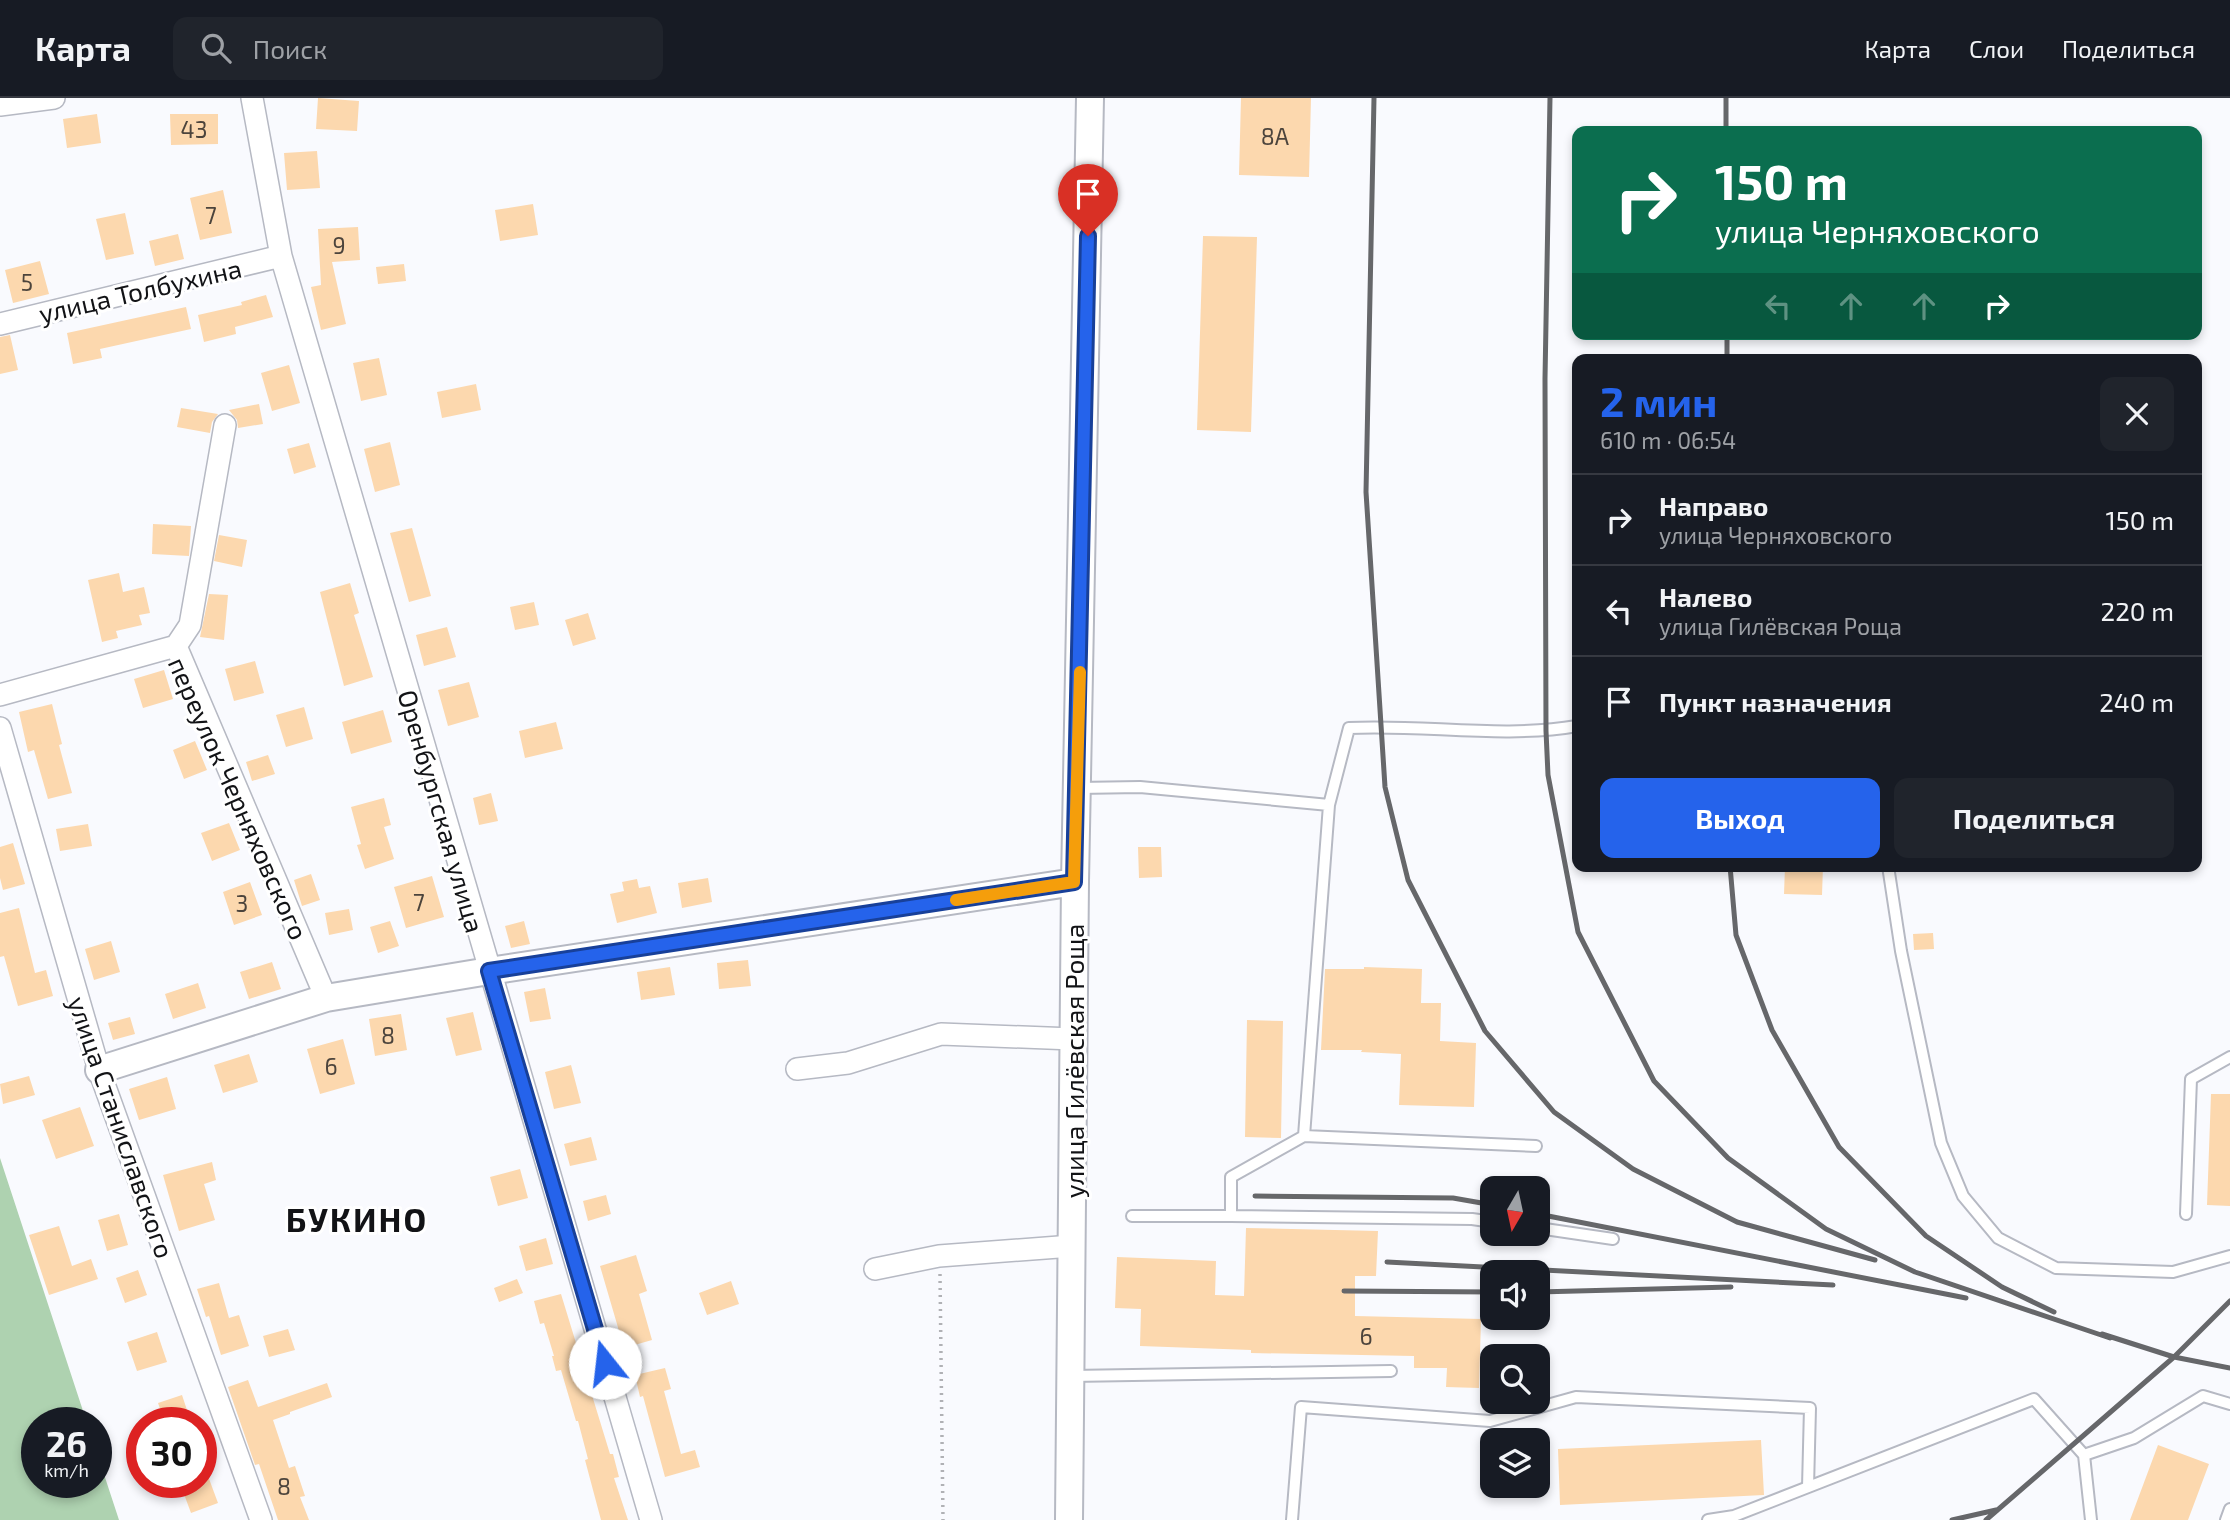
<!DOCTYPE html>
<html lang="ru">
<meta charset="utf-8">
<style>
body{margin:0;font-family:"Exo 2",sans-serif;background:#20242c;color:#f1f3f6;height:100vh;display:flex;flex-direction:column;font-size:26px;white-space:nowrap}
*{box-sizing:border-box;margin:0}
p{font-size:23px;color:#9ea1a6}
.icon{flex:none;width:38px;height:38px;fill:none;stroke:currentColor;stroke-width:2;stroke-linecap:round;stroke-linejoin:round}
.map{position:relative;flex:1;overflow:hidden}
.details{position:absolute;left:1572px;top:256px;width:630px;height:518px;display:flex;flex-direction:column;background:#171b24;border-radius:14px;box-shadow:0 4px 10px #0003}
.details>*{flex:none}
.hud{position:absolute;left:1572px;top:28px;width:630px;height:214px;border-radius:14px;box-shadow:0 4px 10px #0003;background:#0b6e4f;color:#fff;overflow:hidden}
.needle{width:46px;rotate:189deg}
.buttons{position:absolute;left:1480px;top:1078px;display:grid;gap:14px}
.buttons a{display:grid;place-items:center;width:70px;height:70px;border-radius:14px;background:#171b24;box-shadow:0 4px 10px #0003;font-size:35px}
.speed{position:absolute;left:21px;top:1309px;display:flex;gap:14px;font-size:35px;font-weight:700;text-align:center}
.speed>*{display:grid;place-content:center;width:91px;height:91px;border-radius:50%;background:#171b24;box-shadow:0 4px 10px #0003;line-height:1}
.speed small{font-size:18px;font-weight:400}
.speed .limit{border:10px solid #d22;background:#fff;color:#111}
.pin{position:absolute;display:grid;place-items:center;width:60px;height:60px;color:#fff;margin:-72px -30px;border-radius:50% 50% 50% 0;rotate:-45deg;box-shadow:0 0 7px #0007}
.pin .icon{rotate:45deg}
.me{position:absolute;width:77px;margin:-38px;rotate:344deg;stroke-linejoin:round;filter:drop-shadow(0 0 5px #0008)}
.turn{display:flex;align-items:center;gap:24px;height:147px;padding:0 28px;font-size:32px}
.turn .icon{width:91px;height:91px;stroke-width:2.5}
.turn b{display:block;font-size:49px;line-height:60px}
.lanes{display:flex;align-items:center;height:66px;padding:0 28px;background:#0003;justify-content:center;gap:35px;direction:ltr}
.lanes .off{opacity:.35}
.round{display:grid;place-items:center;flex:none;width:74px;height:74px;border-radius:14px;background:#20242c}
.head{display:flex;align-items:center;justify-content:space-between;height:119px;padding:0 28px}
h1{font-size:42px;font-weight:700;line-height:52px;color:#2563eb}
.button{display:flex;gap:14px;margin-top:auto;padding:14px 28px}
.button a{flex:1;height:80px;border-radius:14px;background:#2563eb;color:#fff;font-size:28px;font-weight:700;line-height:80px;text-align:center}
.button a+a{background:#20242c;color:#f1f3f6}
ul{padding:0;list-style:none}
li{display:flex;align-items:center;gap:21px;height:91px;padding:0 28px;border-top:2px solid #363941}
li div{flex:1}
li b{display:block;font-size:26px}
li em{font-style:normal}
header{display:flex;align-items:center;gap:42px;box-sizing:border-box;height:98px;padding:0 35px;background:#171b24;border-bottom:2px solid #363941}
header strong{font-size:33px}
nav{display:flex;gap:38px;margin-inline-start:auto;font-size:24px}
.search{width:490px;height:63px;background:#20242c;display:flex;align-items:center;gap:18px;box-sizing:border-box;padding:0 24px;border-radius:14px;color:#9ea1a6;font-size:26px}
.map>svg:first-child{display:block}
</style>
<header>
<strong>Карта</strong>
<div class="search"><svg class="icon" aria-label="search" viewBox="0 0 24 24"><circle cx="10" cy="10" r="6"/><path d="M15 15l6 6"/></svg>Поиск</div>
<nav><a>Карта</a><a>Слои</a><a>Поделиться</a></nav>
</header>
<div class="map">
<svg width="2230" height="1422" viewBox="0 0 2230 1422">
<rect width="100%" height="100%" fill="#f9fafe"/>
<path fill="#aed2b0" d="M 0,1060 L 87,1325 L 37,1325 L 37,1384 L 96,1384 L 96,1352 L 119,1422 L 0,1422 Z"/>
<path fill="#fcd8ae" d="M 318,0 L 359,3 L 357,33 L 316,31 Z
M 1241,0 L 1311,0 L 1309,79 L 1239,77 Z
M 97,16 L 101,45 L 67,50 L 63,21 Z
M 170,16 L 218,16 L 218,46 L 171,47 Z
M 317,53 L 320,90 L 287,92 L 284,55 Z
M 223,92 L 232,135 L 200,142 L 190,100 Z
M 533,106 L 538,137 L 500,143 L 495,112 Z
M 125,115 L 134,156 L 106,162 L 96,121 Z
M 358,129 L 360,162 L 332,164 L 346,226 L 321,232 L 311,189 L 321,187 L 318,131 Z
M 178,136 L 184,161 L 155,168 L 149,143 Z
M 1203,138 L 1257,139 L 1251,334 L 1197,332 Z
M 40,163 L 49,196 L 13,205 L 5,172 Z
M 404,166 L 406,183 L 378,186 L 376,169 Z
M 266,197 L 273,219 L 235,229 L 236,236 L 204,244 L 198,217 L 242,207 L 241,204 Z
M 186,209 L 191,231 L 100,251 L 102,260 L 73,266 L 67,235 Z
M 10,237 L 18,272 L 0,276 L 0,239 Z
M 379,260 L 387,297 L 361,303 L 353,265 Z
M 289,267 L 300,305 L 272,313 L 261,275 Z
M 476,286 L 481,312 L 442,320 L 437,294 Z
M 259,306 L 263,326 L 238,330 L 237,322 L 229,312 Z
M 181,310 L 218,316 L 212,324 L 210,335 L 177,329 Z
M 390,344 L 400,387 L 375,394 L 364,351 Z
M 309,345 L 316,369 L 294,376 L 287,351 Z
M 153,426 L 191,428 L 189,458 L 152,456 Z
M 412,430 L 431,498 L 409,504 L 390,435 Z
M 219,437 L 247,442 L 242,469 L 214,463 Z
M 119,475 L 123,494 L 144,489 L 150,515 L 139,517 L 142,527 L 116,533 L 118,540 L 102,544 L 88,482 Z
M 350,485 L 359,515 L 354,517 L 373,579 L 344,588 L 320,494 Z
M 209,496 L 228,497 L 224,542 L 200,539 Z
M 534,504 L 539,527 L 515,532 L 510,509 Z
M 588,515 L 596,541 L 573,548 L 565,522 Z
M 447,529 L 456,559 L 424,568 L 416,537 Z
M 255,563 L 264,595 L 234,603 L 225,571 Z
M 164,572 L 173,601 L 143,610 L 134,581 Z
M 469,584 L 479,619 L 448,628 L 438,592 Z
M 52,606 L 62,646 L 59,647 L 72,695 L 48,701 L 34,652 L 28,654 L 19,614 Z
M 304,609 L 313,641 L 286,649 L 276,617 Z
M 383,612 L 392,644 L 351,656 L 342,624 Z
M 556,624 L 563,651 L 525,660 L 519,633 Z
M 195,643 L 207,672 L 184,681 L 173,652 Z
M 268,657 L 275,676 L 252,683 L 246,664 Z
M 491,695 L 498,723 L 479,727 L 473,700 Z
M 384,700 L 391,727 L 384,729 L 394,761 L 365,771 L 357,747 L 361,746 L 351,709 Z
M 229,725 L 240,752 L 212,763 L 201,735 Z
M 88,726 L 92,748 L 60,753 L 56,731 Z
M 13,745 L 25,786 L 3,792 L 0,780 L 0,749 Z
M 1138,749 L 1161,749 L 1162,779 L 1139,780 Z
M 1785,768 L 1823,768 L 1822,797 L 1784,796 Z
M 311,776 L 320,802 L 302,808 L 294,782 Z
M 432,778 L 444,819 L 406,830 L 394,789 Z
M 708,780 L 712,804 L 682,810 L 678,785 Z
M 637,781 L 639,790 L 650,788 L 657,815 L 617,825 L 610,796 L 624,793 L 622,784 Z
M 250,784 L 262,817 L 234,827 L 223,794 Z
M 19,810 L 35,875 L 46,872 L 53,898 L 18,908 L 4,858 L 0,859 L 0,815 Z
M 349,811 L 353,832 L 329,837 L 325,815 Z
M 390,823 L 399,848 L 378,855 L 370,829 Z
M 524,823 L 530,846 L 511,850 L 505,828 Z
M 1933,835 L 1934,851 L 1914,852 L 1913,836 Z
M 111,843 L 120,874 L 94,882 L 85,851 Z
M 748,862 L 751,888 L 719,891 L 717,865 Z
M 272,864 L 281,891 L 249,901 L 240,874 Z
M 670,869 L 675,897 L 641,902 L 637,874 Z
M 1364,869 L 1422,871 L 1421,905 L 1441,905 L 1440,943 L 1476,945 L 1474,1009 L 1399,1007 L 1401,956 L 1361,954 L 1362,952 L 1321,952 L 1325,871 L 1364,871 Z
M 198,885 L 206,910 L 173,921 L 165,896 Z
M 545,890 L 551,921 L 530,924 L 524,894 Z
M 473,914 L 482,952 L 456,958 L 446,920 Z
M 401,916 L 407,952 L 375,958 L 369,921 Z
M 130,919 L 135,936 L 113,942 L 108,925 Z
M 1247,922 L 1283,923 L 1281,1040 L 1245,1039 Z
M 343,941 L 355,986 L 320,996 L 307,951 Z
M 249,956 L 258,984 L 223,995 L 214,967 Z
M 571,967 L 581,1005 L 554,1011 L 545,974 Z
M 29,978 L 35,997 L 3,1006 L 0,986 Z
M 167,979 L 176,1011 L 139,1022 L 129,991 Z
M 2211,996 L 2230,996 L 2230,1108 L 2207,1107 Z
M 80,1009 L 94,1048 L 56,1061 L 42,1022 Z
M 591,1039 L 597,1062 L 570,1068 L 564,1046 Z
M 212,1064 L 216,1082 L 204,1086 L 215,1122 L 179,1133 L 163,1077 Z
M 520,1071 L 528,1100 L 498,1108 L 490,1079 Z
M 606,1097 L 611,1116 L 588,1123 L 583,1103 Z
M 119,1116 L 128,1147 L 107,1153 L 98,1122 Z
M 59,1128 L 72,1168 L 91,1161 L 98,1181 L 49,1197 L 29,1137 Z
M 1246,1130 L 1378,1133 L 1376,1178 L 1355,1178 L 1355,1218 L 1481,1221 L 1479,1290 L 1446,1289 L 1447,1270 L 1414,1270 L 1414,1258 L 1251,1255 L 1251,1252 L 1140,1248 L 1141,1211 L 1115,1210 L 1117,1159 L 1216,1163 L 1215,1197 L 1244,1198 Z
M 546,1140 L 553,1166 L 526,1173 L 519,1148 Z
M 636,1157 L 647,1193 L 639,1196 L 652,1242 L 624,1250 L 600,1168 Z
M 138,1172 L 147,1197 L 125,1205 L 116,1180 Z
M 517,1181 L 523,1195 L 499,1204 L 494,1190 Z
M 731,1183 L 739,1206 L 707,1217 L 699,1195 Z
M 219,1185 L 229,1220 L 239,1217 L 249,1248 L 221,1257 L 209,1218 L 206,1219 L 197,1191 Z
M 561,1196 L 610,1356 L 613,1356 L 619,1379 L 614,1380 L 628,1422 L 601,1422 L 585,1362 L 588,1361 L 578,1323 L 576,1323 L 561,1272 L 556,1273 L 552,1258 L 554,1258 L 544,1225 L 540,1226 L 534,1203 Z
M 288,1231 L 295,1252 L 269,1259 L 263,1238 Z
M 157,1234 L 167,1264 L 137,1273 L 127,1244 Z
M 665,1270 L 671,1291 L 664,1293 L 681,1356 L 695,1352 L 700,1369 L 665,1379 L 643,1298 L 640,1299 L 635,1277 Z
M 248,1282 L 258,1309 L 327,1285 L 332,1299 L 290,1314 L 290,1316 L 273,1322 L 289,1370 L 295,1368 L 305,1398 L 300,1399 L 309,1422 L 278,1422 L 259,1366 L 255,1367 L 228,1289 Z
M 182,1297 L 189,1318 L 172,1325 L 165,1325 L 158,1305 Z
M 1761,1342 L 1764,1397 L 1560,1407 L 1558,1351 Z
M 2158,1347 L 2209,1366 L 2188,1422 L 2130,1422 Z
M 208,1378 L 218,1405 L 191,1415 L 181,1388 L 190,1384 L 201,1384 L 201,1380 Z"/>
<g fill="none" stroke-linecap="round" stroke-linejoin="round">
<g stroke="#b6b9c3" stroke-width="14">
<path id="service" d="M 1078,690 L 1140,689 L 1329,707 L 1349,630 C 1424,626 1502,641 1577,628
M 1329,707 L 1304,1038 L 1536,1048
M 1888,768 L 1901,853 L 1941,1045 L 1963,1098 L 1998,1140 L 2056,1170 L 2173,1174 L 2230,1158
M 1304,1038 L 1231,1079 L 1231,1118 L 1472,1121 L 1493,1124
M 2186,1116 L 2191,981 L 2230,959
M 1132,1118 L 1231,1118
M 1538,1130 L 1613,1141
M 1071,1278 L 1391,1273
M 2084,1357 L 2134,1340 L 2203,1298 L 2230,1306
M 1292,1422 L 1301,1309 L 1490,1323 L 1576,1299 L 1810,1310 L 1808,1389
M 1708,1422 L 1734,1418 L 2034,1301 L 2084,1357 L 2091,1422
M 2226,1422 L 2230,1411"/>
</g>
<g stroke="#b6b9c3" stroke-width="24">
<path id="minor" d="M 252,0 L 281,158 L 651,1422
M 0,7 L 54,0
M 0,226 L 281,158
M 176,548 L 190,527 L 225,327
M 0,597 L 176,548 L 326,900
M 0,630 L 99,972 L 261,1422
M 797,971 L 848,965 L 941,936 L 1073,941
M 875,1171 L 939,1158 L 1072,1148"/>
</g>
<g stroke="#b6b9c3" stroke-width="30">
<path id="tertiary" d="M 99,972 L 326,900 L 489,873 L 1075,784
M 1069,1422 L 1075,784 L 1090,0"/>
</g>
<path stroke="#b0b1b5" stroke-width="3.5" stroke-dasharray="2 5" stroke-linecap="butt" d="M 940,1176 L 943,1422"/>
<use href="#service" stroke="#fff" stroke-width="10"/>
<use href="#minor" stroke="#fff" stroke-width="21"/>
<use href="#tertiary" stroke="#fff" stroke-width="26"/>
<path stroke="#66676a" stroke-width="5" d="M 1374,0 L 1366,394 L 1385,689 L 1408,782 L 1485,933 L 1554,1014 L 1633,1071 L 1737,1124 L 1875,1162
M 1550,0 L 1545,281 L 1546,633 L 1548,677 L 1578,834 L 1654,983 L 1728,1060 L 1826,1131 L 1915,1174 L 2110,1240
M 1726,0 L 1726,33
M 1727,236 L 1727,261
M 1730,768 L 1736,837 L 1772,932 L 1839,1049 L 1926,1138 L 2002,1189 L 2054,1214
M 1255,1098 L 1453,1100 L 1493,1107
M 1538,1116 L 1966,1200
M 1387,1164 L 1833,1187
M 1344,1193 L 1493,1194
M 1538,1194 L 1731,1189
M 2102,1236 L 2174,1259 L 2230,1270
M 1952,1422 L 1996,1412
M 1986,1422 L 2174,1259 L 2230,1203"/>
</g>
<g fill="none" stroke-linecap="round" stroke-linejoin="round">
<g stroke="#184099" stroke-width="18">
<path id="route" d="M 605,1265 L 489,873 L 1074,784 L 1088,138"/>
</g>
<use href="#route" stroke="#2563eb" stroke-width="12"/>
<path stroke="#f59e0b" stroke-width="12" d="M 956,802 L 1074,784 L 1080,574"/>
</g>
<g text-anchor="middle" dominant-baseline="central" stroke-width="6" stroke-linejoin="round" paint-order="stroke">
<g font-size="23" fill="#4c443c">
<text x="194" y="31">43</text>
<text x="1275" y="38">8А</text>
<text x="211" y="117">7</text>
<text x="339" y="147">9</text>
<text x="27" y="184">5</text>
<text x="419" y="804">7</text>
<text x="242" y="805">3</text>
<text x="388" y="937">8</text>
<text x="331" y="968">6</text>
<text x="1366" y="1238">6</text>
<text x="284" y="1388">8</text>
</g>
<g font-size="26" fill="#121316" stroke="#fff">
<text transform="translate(140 192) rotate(-13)">улица Толбухина</text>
<text transform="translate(239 700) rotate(66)">переулок Черняховского</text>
<text transform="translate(442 713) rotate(74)">Оренбургская улица</text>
<text transform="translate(1073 963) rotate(-90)">улица Гилёвская Роща</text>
<text transform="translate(122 1029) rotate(71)">улица Станиславского</text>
</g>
<g font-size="33" font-weight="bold" letter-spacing="2" fill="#121316" stroke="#fff">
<text x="357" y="1121">БУКИНО</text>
</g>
</g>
</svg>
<div class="buttons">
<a><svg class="needle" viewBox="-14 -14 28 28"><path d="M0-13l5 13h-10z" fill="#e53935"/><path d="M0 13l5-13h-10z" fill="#9ea1a6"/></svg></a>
<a><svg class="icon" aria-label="sound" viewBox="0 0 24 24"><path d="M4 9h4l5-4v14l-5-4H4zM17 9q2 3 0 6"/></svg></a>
<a><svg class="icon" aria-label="search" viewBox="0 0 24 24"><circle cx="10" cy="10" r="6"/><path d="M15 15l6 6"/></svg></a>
<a><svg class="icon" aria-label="layers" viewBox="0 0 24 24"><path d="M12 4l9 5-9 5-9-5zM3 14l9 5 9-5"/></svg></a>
</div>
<div class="speed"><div>26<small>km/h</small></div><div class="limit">30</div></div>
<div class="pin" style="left:1088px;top:138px;background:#d93025"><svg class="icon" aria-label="arrive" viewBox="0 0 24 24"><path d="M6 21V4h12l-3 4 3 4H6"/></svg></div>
<svg class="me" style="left:605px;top:1265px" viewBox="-20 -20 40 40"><circle r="19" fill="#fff"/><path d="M0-13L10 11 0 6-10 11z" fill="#2563eb"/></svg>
<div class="hud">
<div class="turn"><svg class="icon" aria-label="right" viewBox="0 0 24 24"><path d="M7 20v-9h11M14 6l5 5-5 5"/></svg><div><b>150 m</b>улица Черняховского</div></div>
<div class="lanes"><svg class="icon off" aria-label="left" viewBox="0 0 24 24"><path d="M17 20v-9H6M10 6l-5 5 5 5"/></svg><svg class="icon off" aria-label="ahead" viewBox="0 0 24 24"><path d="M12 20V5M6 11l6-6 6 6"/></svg><svg class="icon off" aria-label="ahead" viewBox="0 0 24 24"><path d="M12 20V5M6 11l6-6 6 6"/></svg><svg class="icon" aria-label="right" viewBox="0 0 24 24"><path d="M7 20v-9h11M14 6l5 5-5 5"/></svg></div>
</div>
<section class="details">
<div class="head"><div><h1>2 мин</h1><p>610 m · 06:54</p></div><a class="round"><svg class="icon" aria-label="close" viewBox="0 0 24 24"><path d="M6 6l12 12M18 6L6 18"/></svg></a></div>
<ul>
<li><svg class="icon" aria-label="right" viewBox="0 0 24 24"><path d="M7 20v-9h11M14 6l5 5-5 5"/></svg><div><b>Направо</b><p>улица Черняховского</p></div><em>150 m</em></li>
<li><svg class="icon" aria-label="left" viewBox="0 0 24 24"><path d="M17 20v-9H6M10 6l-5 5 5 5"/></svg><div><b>Налево</b><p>улица Гилёвская Роща</p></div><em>220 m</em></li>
<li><svg class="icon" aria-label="arrive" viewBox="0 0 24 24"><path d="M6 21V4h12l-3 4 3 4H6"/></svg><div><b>Пункт назначения</b></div><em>240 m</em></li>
</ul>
<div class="button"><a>Выход</a><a>Поделиться</a></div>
</section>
</div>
